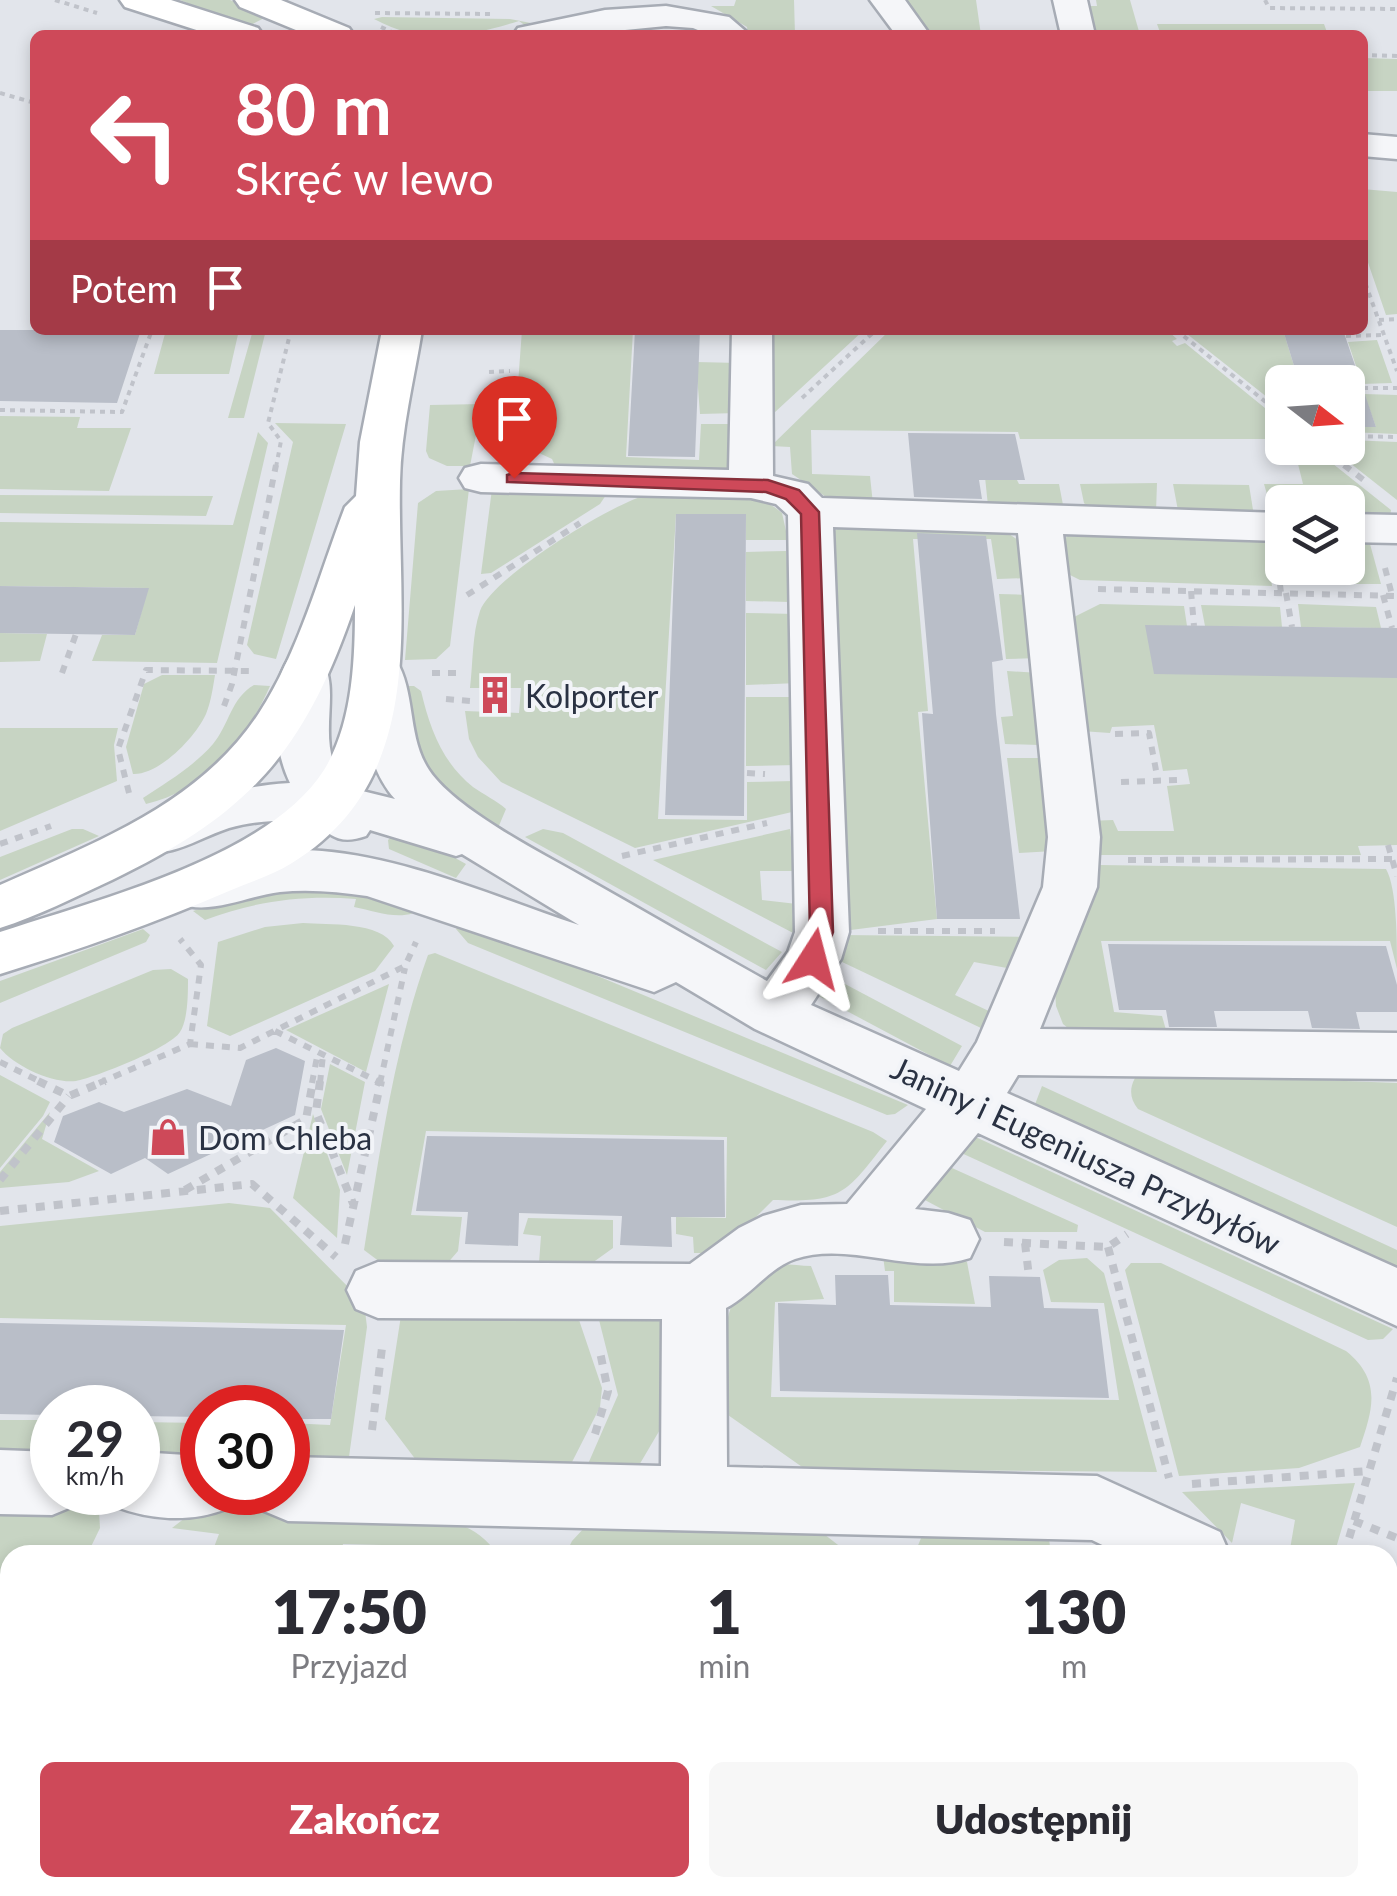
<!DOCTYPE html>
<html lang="pl">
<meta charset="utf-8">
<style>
body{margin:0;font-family:Lato,sans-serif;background:#f7f7f7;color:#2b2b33;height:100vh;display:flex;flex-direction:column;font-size:38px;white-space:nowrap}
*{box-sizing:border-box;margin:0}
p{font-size:32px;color:#7c7c81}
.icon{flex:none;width:55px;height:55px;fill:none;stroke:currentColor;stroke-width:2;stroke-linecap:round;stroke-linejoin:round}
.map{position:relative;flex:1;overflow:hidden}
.drawer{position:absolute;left:0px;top:1545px;width:1398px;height:352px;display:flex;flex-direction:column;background:#fff;border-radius:30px 30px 0 0;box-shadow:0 5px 15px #0003}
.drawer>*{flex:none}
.hud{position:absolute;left:30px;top:30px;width:1338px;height:305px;border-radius:15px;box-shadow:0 5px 15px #0003;background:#ce4959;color:#fff;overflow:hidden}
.needle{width:65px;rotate:107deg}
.buttons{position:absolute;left:1265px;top:365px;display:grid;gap:20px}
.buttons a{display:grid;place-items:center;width:100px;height:100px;border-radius:15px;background:#fff;box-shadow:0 5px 15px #0003;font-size:50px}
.speed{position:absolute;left:30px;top:1385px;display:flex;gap:20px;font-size:50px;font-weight:700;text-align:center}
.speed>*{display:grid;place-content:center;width:130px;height:130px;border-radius:50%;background:#fff;box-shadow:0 5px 15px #0003;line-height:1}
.speed small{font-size:25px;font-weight:400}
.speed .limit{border:15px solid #d22;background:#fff;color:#111}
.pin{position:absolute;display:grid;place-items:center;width:85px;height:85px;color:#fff;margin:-102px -42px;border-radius:50% 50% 50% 0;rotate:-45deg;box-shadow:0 0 10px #0007}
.pin .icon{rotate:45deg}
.me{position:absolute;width:110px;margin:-55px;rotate:9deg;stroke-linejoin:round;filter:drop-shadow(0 0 8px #0008)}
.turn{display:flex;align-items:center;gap:35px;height:210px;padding:0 40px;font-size:45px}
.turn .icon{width:130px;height:130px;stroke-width:2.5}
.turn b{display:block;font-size:70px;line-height:85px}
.then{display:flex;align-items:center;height:95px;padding:0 40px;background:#0003;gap:20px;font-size:38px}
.eta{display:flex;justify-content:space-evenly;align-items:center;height:170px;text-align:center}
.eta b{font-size:60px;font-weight:800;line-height:70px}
.primary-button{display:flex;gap:20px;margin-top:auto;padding:20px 40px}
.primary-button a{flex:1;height:115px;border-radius:15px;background:#ce4959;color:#fff;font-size:40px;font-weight:800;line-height:115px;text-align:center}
.primary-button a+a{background:#f7f7f7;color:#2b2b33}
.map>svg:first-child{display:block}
</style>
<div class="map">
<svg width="1397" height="1896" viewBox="0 0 1397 1896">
<rect width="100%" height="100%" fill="#e2e5eb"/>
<path fill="#c7d4c3" d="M 180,0 L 230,0 L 270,15 L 247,27 Z
M 736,0 L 794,0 L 795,35 L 748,35 L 747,27 L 711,6 L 734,6 Z
M 901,0 L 976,0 L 981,35 L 925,35 Z
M 1096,0 L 1130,0 L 1140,35 L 1087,35 L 1088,6 L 1097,6 Z
M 382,17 L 510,19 L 536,24 L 530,29 L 519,21 C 465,37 425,46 374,19 Z
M 1157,24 L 1324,24 L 1328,35 L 1161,35 Z
M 1363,58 L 1397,59 L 1397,91 L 1363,91 Z
M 1362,189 L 1397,192 L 1397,314 L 1386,315 L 1363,248 Z
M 166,330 L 239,330 L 229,374 L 154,374 Z
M 253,330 L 266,330 L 244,418 L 228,418 Z
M 522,330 L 633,330 L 626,457 L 699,460 L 701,424 L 739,424 L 735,462 L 726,474 L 557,470 L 552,459 L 539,453 L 544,415 L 541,406 L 503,405 L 518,384 Z
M 765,330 L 864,330 L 774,413 L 770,413 Z
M 890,330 L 1167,330 L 1177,339 L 1172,341 L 1177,346 L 1185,343 L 1282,422 L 1282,439 L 1020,439 L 1018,432 L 811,430 L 812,474 L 870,476 L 873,504 L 835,503 L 792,474 L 790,447 L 771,446 Z
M 1182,330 L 1283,330 L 1299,382 L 1282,382 L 1282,409 Z
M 1377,340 L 1392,383 L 1362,384 L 1348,342 Z
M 696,362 L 739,363 L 738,413 L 700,414 Z
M 1364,394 L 1397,395 L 1397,434 L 1348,432 L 1348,427 L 1376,427 Z
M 482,404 L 470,466 L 447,466 L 429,458 L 426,451 L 430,405 Z
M 0,416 L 80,417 L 77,428 L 131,428 L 109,491 L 0,489 Z
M 275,423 L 346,424 L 276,659 L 254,654 L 247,645 L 293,442 Z
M 258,432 L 268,443 L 217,663 L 92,661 L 102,635 L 135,635 L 148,588 L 0,586 L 0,522 L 233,525 Z
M 1348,440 L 1397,442 L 1397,500 L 1331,448 L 1348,448 Z
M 1294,448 L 1313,448 L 1391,510 L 1390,517 L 1348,517 L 1348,502 L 1282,502 L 1282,516 L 1273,515 L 1264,484 L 1303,484 Z
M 985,477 L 1016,478 L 1019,484 L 1059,484 L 1063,505 L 988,506 Z
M 1157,483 L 1156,512 L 1090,510 L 1084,503 L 1080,484 Z
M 1173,484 L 1249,485 L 1254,516 L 1179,516 Z
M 469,489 L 450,646 L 436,659 L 405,660 L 418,503 L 436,491 Z
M 492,489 L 608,492 L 600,504 L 491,573 L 481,574 Z
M 649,494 C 688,495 751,485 782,513 L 788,540 L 746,540 L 746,514 L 676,514 L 658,819 L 747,820 L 747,782 L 794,781 L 792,812 L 635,848 L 501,782 L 478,757 L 469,739 L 465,711 L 519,713 L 521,688 L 470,688 C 473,664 472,634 480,611 C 492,577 613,503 649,494 Z
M 0,495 L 213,496 L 206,516 L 0,513 Z
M 844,526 L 1003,530 L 1021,542 L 1029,578 L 997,579 L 991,539 L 913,539 L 928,711 L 918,712 L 937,919 L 835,932 L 828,534 Z
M 1068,536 L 1266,540 L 1272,586 L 1080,580 L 1062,571 L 1061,541 Z
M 1348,539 L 1370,544 L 1381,584 L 1297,584 L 1285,579 L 1283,568 L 1348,568 Z
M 786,551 L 790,602 L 746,601 L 746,552 Z
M 999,594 L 1030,595 L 1038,658 L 1006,659 Z
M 1100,604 L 1184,606 L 1187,626 L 1397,678 L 1397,845 L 1358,846 L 1361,855 L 1098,855 L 1088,821 L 1113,820 L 1118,831 L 1174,831 L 1167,786 L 1190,784 L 1187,769 L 1163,771 L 1154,725 L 1112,727 L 1110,733 L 1081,731 L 1072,618 Z
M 1298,604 L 1376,607 L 1381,628 L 1301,627 Z
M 1201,605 L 1280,607 L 1282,627 L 1205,626 Z
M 746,613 L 795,614 L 798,683 L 746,685 Z
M 0,633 L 47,634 L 40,661 L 0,662 Z
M 1007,671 L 1040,673 L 1039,745 L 1005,744 L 1001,717 L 1013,716 Z
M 162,675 L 215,675 C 213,687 211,702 206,714 C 195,738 159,775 133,774 L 126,747 L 144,684 Z
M 254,685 L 270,686 C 246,740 206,790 146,804 L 143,798 C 167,782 193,767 213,744 C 229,725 231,698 254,685 Z
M 397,686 L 414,686 L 421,691 C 430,729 442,762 473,787 C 484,795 496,800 506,809 L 498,828 L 440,789 L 420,760 Z
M 746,697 L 791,697 L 796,765 L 746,766 Z
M 0,728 L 118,728 L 114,745 L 117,781 L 0,831 Z
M 1007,758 L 1042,758 L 1054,851 L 1019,853 Z
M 72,829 L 83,829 L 99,836 L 0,880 L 0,857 Z
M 543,829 L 563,833 L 782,952 L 766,970 L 525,837 Z
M 790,829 L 795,871 L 760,871 L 762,900 L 797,904 L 797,935 L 653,860 Z
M 412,834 L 466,864 L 456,878 L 389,849 L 388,840 L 393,835 Z
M 1100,865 L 1386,869 C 1397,888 1397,941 1397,969 L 1390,941 L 1101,941 L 1114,1012 L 1162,1016 L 1170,1044 L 1078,1036 L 1063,1024 L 1056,1006 L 1055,989 Z
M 324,885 L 427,905 C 405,924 380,912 354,907 L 356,899 C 303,895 255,901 205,920 L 193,911 L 233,898 Z
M 463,920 L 908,1105 L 895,1114 L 887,1115 L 468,943 L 456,929 Z
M 303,923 C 328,925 381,921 394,946 L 375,971 L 230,1036 L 207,1026 L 218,942 L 265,927 Z
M 143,929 L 150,935 L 146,942 L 0,1003 L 0,981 Z
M 841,935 L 1031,937 L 1018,970 L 974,962 L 955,995 L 993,1013 L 981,1028 L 840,961 Z
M 435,953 L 873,1132 L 887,1141 C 846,1193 843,1203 773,1200 L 720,1253 L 694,1253 L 693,1237 L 676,1234 L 676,1217 L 726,1218 L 727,1137 L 426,1131 L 411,1215 L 462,1217 L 458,1251 L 439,1273 L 388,1268 L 364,1250 C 380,1151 394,1049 428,955 Z
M 171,969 L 188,979 C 188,994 188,1020 180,1032 C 170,1048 96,1077 76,1081 C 53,1084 14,1066 0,1048 L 3,1034 L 12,1028 L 153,970 Z
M 828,975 L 962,1046 L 950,1066 L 813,993 Z
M 389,984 L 366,1072 L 286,1030 Z
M 330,1064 L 365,1082 L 347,1175 L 321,1109 Z
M 1149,1073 L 1397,1083 L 1397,1227 L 1138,1109 C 1130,1099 1129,1089 1135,1078 Z
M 0,1075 L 50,1102 L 43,1116 L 0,1168 Z
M 1042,1086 L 1397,1250 L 1397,1268 L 1034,1107 Z
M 50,1112 L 42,1139 L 99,1171 L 69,1182 L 0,1188 L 0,1172 Z
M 313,1114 L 340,1190 L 337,1238 L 293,1198 Z
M 969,1134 L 1393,1329 L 1383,1339 L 1368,1340 L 957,1151 Z
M 952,1168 L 1078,1225 L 1077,1232 L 985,1232 L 923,1199 L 937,1170 Z
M 229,1203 L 270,1208 L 364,1303 L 367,1327 L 348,1464 L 288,1463 L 288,1423 L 330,1425 L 346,1325 L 0,1318 L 0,1226 Z
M 528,1218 L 613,1220 L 613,1248 L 581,1271 L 547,1274 L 539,1263 L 541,1236 L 523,1234 Z
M 929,1245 L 967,1262 L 975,1304 L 894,1302 L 894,1271 L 885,1271 L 882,1248 Z
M 1087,1258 L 1104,1273 L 1157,1472 L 805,1469 L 718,1408 C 722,1367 718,1275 772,1265 C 784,1263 799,1266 811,1266 L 824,1299 L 775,1302 L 771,1397 L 1119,1400 L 1104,1303 L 1051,1302 L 1043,1270 L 1059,1260 Z
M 1131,1263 L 1161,1263 L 1346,1351 C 1382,1380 1373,1409 1360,1447 L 1299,1468 L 1179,1476 L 1125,1270 Z
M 402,1309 L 577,1314 L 602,1388 L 600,1407 L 571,1464 L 416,1460 L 385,1419 Z
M 597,1312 L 657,1318 L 664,1327 L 668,1416 L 638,1467 L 588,1464 L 618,1395 Z
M 0,1420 L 52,1420 L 52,1458 L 0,1457 Z
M 138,1422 L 202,1423 L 202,1461 L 138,1460 Z
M 1355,1483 L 1334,1555 L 1289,1555 L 1295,1520 L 1241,1503 L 1232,1543 L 1182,1492 Z
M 0,1506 L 88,1507 L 99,1511 L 100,1528 L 87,1555 L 10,1555 L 10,1581 L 0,1582 Z
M 214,1508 L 438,1518 C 464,1524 482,1532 498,1555 L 459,1555 L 459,1547 L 343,1544 L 341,1555 L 211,1555 L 219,1534 L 172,1528 L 190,1514 Z
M 802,1517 L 851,1555 L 565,1555 L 572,1541 L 585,1527 Z
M 1047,1522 L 1051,1555 L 914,1555 L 924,1531 Z
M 154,1888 L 297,1888 L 296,1896 L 154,1896 Z
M 531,1888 L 709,1888 L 709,1896 L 531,1896 Z"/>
<path fill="#b9bec8" d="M 0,330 L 141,330 L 117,403 L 0,401 Z
M 635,330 L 700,330 L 695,457 L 628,456 Z
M 1283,330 L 1343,330 L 1376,427 L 1348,427 L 1348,382 L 1299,382 Z
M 908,433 L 1015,434 L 1025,480 L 979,480 L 982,499 L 914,497 Z
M 676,514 L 746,514 L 744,816 L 665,815 Z
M 917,533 L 986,536 L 1003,660 L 992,662 L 996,714 L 1020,919 L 937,919 L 922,713 L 933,714 Z
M 0,586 L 149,588 L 135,635 L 0,633 Z
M 1145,625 L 1397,628 L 1397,678 L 1154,674 Z
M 1108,944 L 1386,946 L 1397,985 L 1397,1012 L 1356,1012 L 1360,1029 L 1312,1028 L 1308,1011 L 1214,1011 L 1217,1027 L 1169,1027 L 1166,1010 L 1119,1010 Z
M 276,1048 L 305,1061 L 295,1115 L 168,1174 L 145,1158 L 111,1174 L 54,1142 L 63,1116 L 99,1102 L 124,1112 L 187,1089 L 231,1106 L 246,1060 Z
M 427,1136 L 724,1140 L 725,1217 L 671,1217 L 672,1247 L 620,1245 L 622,1216 L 519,1213 L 518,1246 L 465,1244 L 468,1212 L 416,1211 Z
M 835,1275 L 888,1275 L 890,1305 L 991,1307 L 989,1276 L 1040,1277 L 1044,1308 L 1098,1309 L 1109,1398 L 780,1391 L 778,1303 L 836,1305 Z
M 0,1323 L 344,1330 L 331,1419 L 288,1419 L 288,1408 L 202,1408 L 202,1417 L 138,1416 L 138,1408 L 52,1408 L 52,1415 L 0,1414 Z"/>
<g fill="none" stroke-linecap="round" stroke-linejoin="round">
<g stroke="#a7acb5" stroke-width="5">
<path id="street" d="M 870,0 L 905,0 L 930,35 L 896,35 Z
M 1053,0 L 1087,0 L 1095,35 L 1061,35 Z
M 666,6 L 729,17 L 750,35 L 710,35 L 693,28 L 666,26 L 574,35 L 513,35 L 518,28 L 605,10 Z
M 1362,134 L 1397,137 L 1397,159 L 1362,156 Z
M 732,330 L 772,330 L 773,476 L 808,484 L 822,498 L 1282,513 L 1282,541 L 1063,534 L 1100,837 L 1097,887 L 1040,1029 L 1397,1033 L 1397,1079 L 1018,1075 L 1007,1093 L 1397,1268 L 1397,1326 L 978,1133 L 915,1209 L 948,1213 L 970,1220 L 979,1239 L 970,1258 C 915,1277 849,1240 795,1259 C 769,1268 750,1296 726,1308 L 727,1467 L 1097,1476 L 1220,1532 L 1230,1555 L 1123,1555 L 1092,1540 L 288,1521 L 264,1511 L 256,1492 L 288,1492 L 288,1457 L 661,1466 L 662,1319 L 378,1318 L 356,1309 L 347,1290 L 356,1271 L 378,1262 L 690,1264 L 739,1228 L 763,1216 L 801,1205 L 847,1204 L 926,1109 L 755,1029 L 676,982 L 654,992 L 367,896 C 338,892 310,889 280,892 C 246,896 213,915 179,904 L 171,890 L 179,876 C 223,862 276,847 322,851 C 407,858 498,898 579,925 L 462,854 L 456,856 L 370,830 L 366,836 C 343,844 332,839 315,821 C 287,820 257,820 229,828 C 198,838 172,859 139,850 L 132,836 C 134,831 136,826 140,822 C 164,802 258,784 290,783 C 274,750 268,692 288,660 L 305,656 L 322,660 C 343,695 312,742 346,787 L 395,799 C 365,766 362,714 355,672 L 362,660 L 379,656 L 396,660 C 416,693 407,737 429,770 C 455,809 538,851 580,875 C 642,910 704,946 767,981 L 788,952 L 795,932 L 788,515 L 776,504 L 751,498 L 481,492 L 465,488 L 459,478 L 465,468 L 481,464 L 729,470 ZM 833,527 L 1018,533 L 1048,837 L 1043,887 L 977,1042 L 959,1071 L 811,1005 L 841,959 L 849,932 Z
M 1348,514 L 1397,515 L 1397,543 L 1348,542 Z
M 0,1450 L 52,1452 L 52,1492 L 81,1492 L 76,1505 L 52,1515 L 0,1514 Z
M 138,1452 L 202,1456 L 202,1492 L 233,1492 L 226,1509 C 190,1523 150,1520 114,1506 L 108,1492 L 138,1492 Z
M 1388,1600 L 1397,1604 L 1397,1674 L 1388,1670 Z
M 1397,1748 L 1397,1855 L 1390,1858 L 1397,1861 L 1397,1896 L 1329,1896 L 1332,1888 L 1388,1888 L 1388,1752 Z"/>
</g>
<g stroke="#a7acb5" stroke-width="5">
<path id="secondary" d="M 120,0 L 171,0 L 258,28 L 263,35 L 212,35 L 125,7 Z
M 235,0 L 281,0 L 349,28 L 354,35 L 308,35 L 240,7 Z
M 382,330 L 422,330 C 414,380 401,430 400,481 C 397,618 431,777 292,863 C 273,875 250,882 229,891 C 155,923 78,950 0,974 L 0,932 C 96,900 269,857 324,770 C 353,723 355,659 355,605 C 305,751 251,813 112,880 C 75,897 38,916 0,928 L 0,885 C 94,843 200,804 259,713 C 299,652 319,575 345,507 L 356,496 L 360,442 Z"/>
</g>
<path stroke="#c0c3ca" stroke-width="4" stroke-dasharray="5 5" stroke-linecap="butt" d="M 55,0 L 97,13
M 1265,0 L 1269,8 L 1397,9
M 375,13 L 493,14
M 381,27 L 398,35
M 1362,55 L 1397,56
M 0,93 L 35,103
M 1362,274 L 1397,371
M 1379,320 L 1397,319
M 1176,330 L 1282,415
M 1346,336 L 1384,335
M 489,372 L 510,371
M 1363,388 L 1397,388
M 802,398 L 876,330
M 0,410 L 122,412 L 152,330
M 489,423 L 506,423
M 1348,436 L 1397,437
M 1323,448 L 1348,467
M 276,467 L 281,441 L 268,423 L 291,330"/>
<path stroke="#c0c3ca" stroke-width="6" stroke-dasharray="8 8" stroke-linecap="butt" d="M 1344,465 L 1369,484
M 1278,568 L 1281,593
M 1385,568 L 1392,595
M 1098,589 L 1397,596
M 1191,591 L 1194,626
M 1286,593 L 1292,627
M 467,595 L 580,523
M 1383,595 L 1392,628
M 62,673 L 76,634
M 432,673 L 457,673
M 446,699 L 471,701
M 224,706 L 232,684 L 276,465
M 1115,734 L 1149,733 L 1158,781
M 747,773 L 765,774
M 1121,782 L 1179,780
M 129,793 L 118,749 L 146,670 L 249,671
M 0,844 L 51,826
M 1388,845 L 1397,876
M 622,856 L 767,823
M 1128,860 L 1397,859
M 878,931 L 995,931
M 275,1031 L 381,1083
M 190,1044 L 240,1048 L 405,966 L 416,942
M 0,1062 L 43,1083
M 99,1083 L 190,1044 L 201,965 L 180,939
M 312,1083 L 318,1052
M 320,1083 L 323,1055
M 380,1083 L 405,968"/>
<path stroke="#c0c3ca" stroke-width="8" stroke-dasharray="9 9" stroke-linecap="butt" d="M 38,1081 L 69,1096 L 105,1081
M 320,1081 L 316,1112 L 354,1206
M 376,1081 L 381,1083
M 0,1180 L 69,1096
M 185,1190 L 306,1119 L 313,1081
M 0,1211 L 252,1184 L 336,1257
M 1004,1242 L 1108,1247 L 1127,1234
M 1025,1243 L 1029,1277
M 345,1244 L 381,1081
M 1108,1247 L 1169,1478
M 372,1430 L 382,1348
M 595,1434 L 608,1391 L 599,1347
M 1192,1484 L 1368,1471
M 1354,1521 L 1397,1538
M 1344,1555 L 1397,1378
M 904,1888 L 904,1896
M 995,1894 L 1023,1896
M 497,1896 L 498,1888
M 1243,1896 L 1246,1888"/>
<use href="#street" fill="#f5f6f9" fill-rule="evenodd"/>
<use href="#secondary" fill="#fff" fill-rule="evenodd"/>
</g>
<path fill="#ce4959" stroke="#862f3a" stroke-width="2.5" d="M 514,473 L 768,480 L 799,490 L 819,512 L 833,932 L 821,965 L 805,965 L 802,959 L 810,932 L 801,514 L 786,499 L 766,492 L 507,482 L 507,475 Z"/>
<defs>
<g id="building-bare" transform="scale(3)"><path d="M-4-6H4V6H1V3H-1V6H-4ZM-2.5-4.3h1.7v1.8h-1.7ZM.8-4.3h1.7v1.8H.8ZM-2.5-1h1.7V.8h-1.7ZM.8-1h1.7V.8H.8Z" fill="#ce4959" stroke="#f2f4f8" stroke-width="2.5" paint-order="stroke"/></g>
<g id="shop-bare" transform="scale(3)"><path d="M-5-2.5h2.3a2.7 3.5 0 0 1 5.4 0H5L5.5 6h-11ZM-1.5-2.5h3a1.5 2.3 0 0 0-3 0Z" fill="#ce4959" stroke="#f2f4f8" stroke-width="2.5" paint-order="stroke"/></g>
</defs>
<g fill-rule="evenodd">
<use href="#building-bare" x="495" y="695"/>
<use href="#shop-bare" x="168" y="1137"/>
</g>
<g text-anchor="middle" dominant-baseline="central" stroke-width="8" stroke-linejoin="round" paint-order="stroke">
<g font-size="32" fill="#2a3243" stroke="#f2f4f8" text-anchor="start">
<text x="525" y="695">Kolporter</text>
<text x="198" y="1137">Dom Chleba</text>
</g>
<g font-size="32" fill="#2a3243" stroke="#f2f4f8">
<text transform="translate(1086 1155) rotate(25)">Janiny i Eugeniusza Przybyłów</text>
</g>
</g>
</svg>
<div class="buttons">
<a><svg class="needle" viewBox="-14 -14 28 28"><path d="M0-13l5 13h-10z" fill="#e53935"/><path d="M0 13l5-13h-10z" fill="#7c7c81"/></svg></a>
<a><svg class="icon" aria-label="layers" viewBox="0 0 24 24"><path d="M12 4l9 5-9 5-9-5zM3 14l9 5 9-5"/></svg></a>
</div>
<div class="speed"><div>29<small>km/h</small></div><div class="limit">30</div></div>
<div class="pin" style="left:514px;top:478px;background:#d93025"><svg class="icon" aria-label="arrive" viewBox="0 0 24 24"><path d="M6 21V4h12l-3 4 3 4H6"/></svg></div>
<svg class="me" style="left:813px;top:959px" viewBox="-20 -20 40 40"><path d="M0-17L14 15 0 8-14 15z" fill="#ce4959" stroke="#fff" stroke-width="4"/></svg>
<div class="hud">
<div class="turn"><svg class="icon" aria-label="left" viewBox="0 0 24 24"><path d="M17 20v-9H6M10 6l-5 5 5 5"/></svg><div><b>80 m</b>Skręć w lewo</div></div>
<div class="then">Potem<svg class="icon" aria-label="arrive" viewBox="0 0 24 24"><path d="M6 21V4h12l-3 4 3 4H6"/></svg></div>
</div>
<section class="drawer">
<div class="eta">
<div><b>17:50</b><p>Przyjazd</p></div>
<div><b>1</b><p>min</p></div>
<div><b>130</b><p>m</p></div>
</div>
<div class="primary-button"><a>Zakończ</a><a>Udostępnij</a></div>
</section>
</div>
